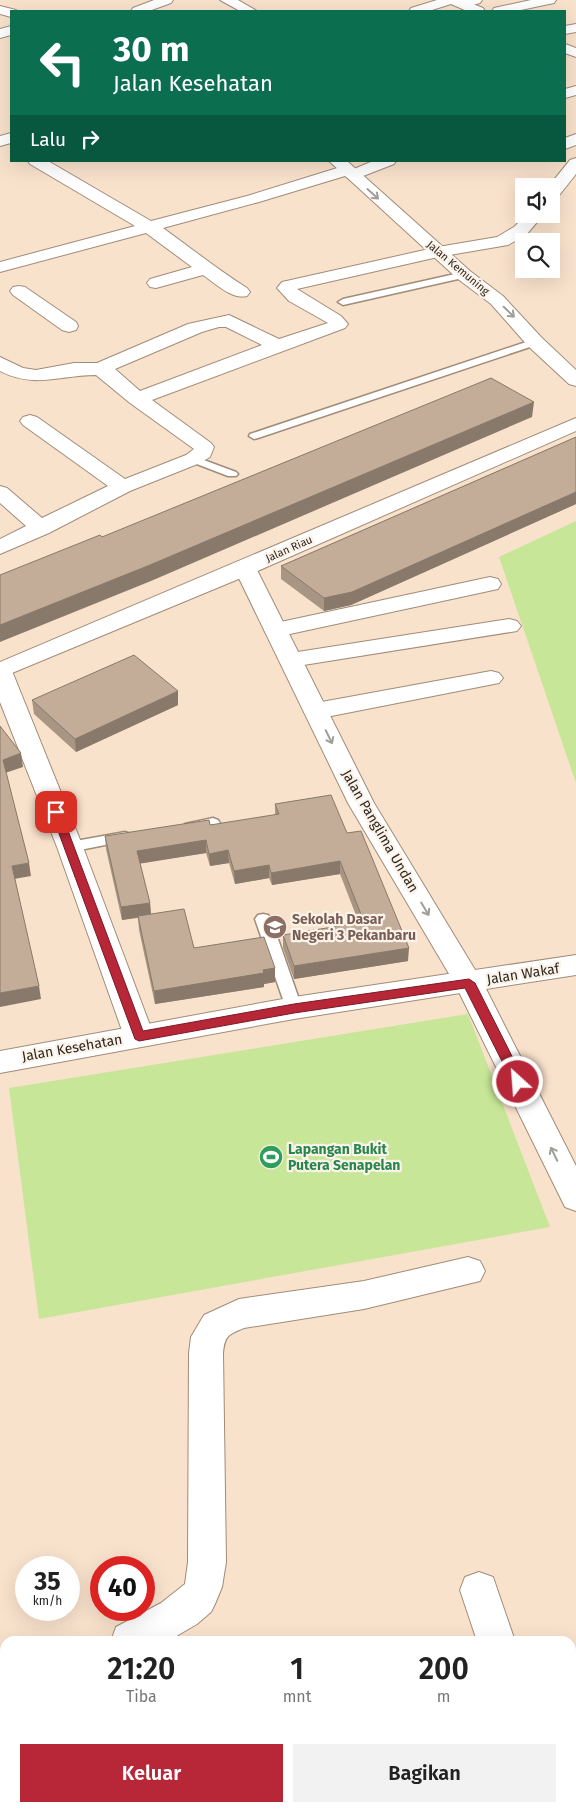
<!DOCTYPE html>
<html lang="id">
<style>
body{margin:0;font-family:"Fira Sans",sans-serif;background:#f2f2f2;color:#222;height:100vh;display:flex;flex-direction:column;font-size:19px;white-space:nowrap}
*{box-sizing:border-box;margin:0}
p{font-size:16px;color:#767676}
.icon{flex:none;width:28px;height:28px;fill:none;stroke:currentColor;stroke-width:2;stroke-linecap:round;stroke-linejoin:round}
.map{position:relative;flex:1;overflow:hidden}
.drawer{position:absolute;left:0px;top:1636px;width:576px;height:176px;display:flex;flex-direction:column;background:#fff;border-radius:15px 15px 0 0;box-shadow:0 5px 20px #0002}
.drawer>*{flex:none}
.guide{position:absolute;left:10px;top:10px;width:556px;height:152px;border-radius:0px;box-shadow:0 5px 20px #0002;background:#0b6e4f;color:#fff;overflow:hidden}
.tools{position:absolute;left:515px;top:178px;display:grid;gap:10px}
.tools a{display:grid;place-items:center;width:45px;height:45px;border-radius:0px;background:#fff;box-shadow:0 5px 20px #0002;font-size:25px}
.speed{position:absolute;left:15px;top:1556px;display:flex;gap:10px;font-size:25px;font-weight:700;text-align:center}
.speed>*{display:grid;place-content:center;width:65px;height:65px;border-radius:50%;background:#fff;box-shadow:0 5px 20px #0002;line-height:1}
.speed small{font-size:12px;font-weight:400}
.speed .limit{border:8px solid #d22;background:#fff;color:#111}
.pin{position:absolute;display:grid;place-items:center;width:42px;height:42px;color:#fff;margin:-21px;border-radius:10px;box-shadow:0 2px 8px #0006}
.me{position:absolute;width:55px;margin:-28px;rotate:334deg;stroke-linejoin:round;filter:drop-shadow(0 0 4px #0008)}
.turn{display:flex;align-items:center;gap:18px;height:105px;padding:0 20px;font-size:22px}
.turn .icon{width:65px;height:65px;stroke-width:2.5}
.turn b{display:block;font-size:35px;line-height:42px}
.then{display:flex;align-items:center;height:48px;padding:0 20px;background:#0003;gap:10px;font-size:19px}
.eta{display:flex;justify-content:space-evenly;align-items:center;height:85px;text-align:center}
.eta b{font-size:30px;font-weight:600;line-height:35px}
.cta{display:flex;gap:10px;margin-top:auto;padding:10px 20px}
.cta a{flex:1;height:58px;border-radius:0px;background:#b82737;color:#fff;font-size:20px;font-weight:600;line-height:58px;text-align:center}
.cta a+a{background:#f2f2f2;color:#222}
.map>svg:first-child{display:block}
</style>
<div class="map">
<svg width="576" height="1812" viewBox="0 0 576 1812">
<rect width="100%" height="100%" fill="#f9e2cc"/>
<path fill="#c7e697" d="M 576,521 L 576,783 L 499,557 Z
M 468,1014 L 550,1227 L 39,1319 L 9,1088 Z"/>
<g fill="none" stroke-linecap="round" stroke-linejoin="round">
<g stroke="#a18c78" stroke-width="3">
<path id="service" d="M 464,272 L 467,273 L 467,277 L 343,305 L 338,302 L 343,299 Z
M 535,339 L 539,340 L 539,344 L 258,438 L 254,439 L 249,436 L 250,434 Z
M 193,456 L 236,472 L 238,474 L 236,476 L 228,476 L 189,461 L 187,459 Z
M 213,818 L 218,820 L 220,823 L 218,826 L 190,832 L 185,830 L 183,827 L 185,824 Z
M 125,832 L 130,834 L 132,837 L 130,840 L 70,852 L 65,850 L 63,847 L 65,844 L 70,842 Z
M 263,914 L 268,915 L 271,919 L 302,1008 L 300,1012 L 294,1014 L 288,1012 L 286,1008 L 255,919 L 258,915 Z"/>
</g>
<g stroke="#a18c78" stroke-width="2">
<path id="minor" d="M 154,0 L 173,0 L 171,3 L 149,11 L 131,11 L 133,8 Z
M 220,0 L 238,0 L 257,11 L 240,11 Z
M 461,0 L 482,0 L 480,3 L 462,8 L 455,4 Z
M 531,0 L 556,0 L 554,3 L 516,11 L 492,11 L 494,8 Z
M 0,6 L 16,10 L 17,11 L 11,11 L 11,17 L 0,14 Z
M 576,24 L 576,32 L 565,34 L 565,26 Z
M 11,26 L 11,35 L 0,38 L 0,29 Z
M 576,86 L 576,95 L 565,98 L 565,89 Z
M 576,134 L 576,145 L 565,149 L 565,138 Z
M 576,158 L 576,174 L 557,198 L 551,200 L 551,186 L 549,186 L 570,160 Z
M 28,161 L 48,161 L 151,221 L 247,196 L 347,165 L 354,169 L 373,161 L 396,161 L 394,164 L 358,178 L 352,180 L 345,176 L 259,202 L 163,228 C 191,248 218,270 247,288 L 250,292 L 247,296 C 232,300 215,283 203,275 L 156,288 L 150,287 L 147,283 L 150,279 L 192,267 L 146,233 L 0,272 L 0,262 L 135,226 L 30,164 Z
M 527,214 L 544,214 L 526,235 L 508,245 L 438,257 L 297,289 L 341,316 L 348,324 L 345,328 L 152,400 L 211,443 L 214,447 L 210,457 L 200,463 L 130,491 L 49,533 L 0,554 L 0,539 L 26,526 L 0,503 L 0,486 L 7,488 L 42,518 L 108,486 L 23,425 L 20,421 L 23,417 L 30,415 L 37,417 L 125,479 L 186,455 L 194,449 L 130,403 L 96,375 C 60,375 35,389 0,371 L 0,357 L 23,368 L 36,370 L 74,363 L 97,363 L 188,324 L 229,315 L 279,339 L 328,323 L 289,301 L 277,288 L 282,282 L 438,247 L 497,237 L 514,227 ZM 219,327 L 226,327 L 262,345 L 140,391 L 115,369 L 202,332 Z
M 19,286 L 25,287 L 76,322 L 78,326 L 76,330 L 69,332 L 62,330 L 13,295 L 10,291 L 13,287 Z
M 490,577 L 498,579 L 501,584 L 498,589 L 276,637 L 268,635 L 264,630 L 268,625 L 276,623 Z
M 509,619 L 517,621 L 521,626 L 517,631 L 291,667 L 283,665 L 279,660 L 283,655 L 291,653 Z
M 491,671 L 499,673 L 503,678 L 499,683 L 316,719 L 307,716 L 304,711 L 307,706 L 316,703 Z
M 468,1257 L 480,1261 L 485,1271 L 480,1281 L 364,1309 L 244,1328 C 228,1335 225,1335 223,1353 L 226,1562 L 222,1587 L 215,1604 L 211,1612 L 197,1624 L 168,1641 L 111,1641 L 116,1627 L 161,1603 L 185,1584 L 188,1562 L 189,1353 L 191,1337 L 204,1315 L 239,1299 L 364,1281 Z
M 479,1572 L 493,1577 L 515,1641 L 477,1641 L 460,1590 L 465,1577 Z
M 112,1808 L 154,1808 L 155,1812 L 113,1812 Z
M 529,1808 L 571,1808 L 573,1812 L 531,1812 Z"/>
</g>
<g stroke="#a18c78" stroke-width="2">
<path id="tertiary" d="M 437,0 L 463,0 L 483,8 L 485,11 L 467,11 L 451,4 L 429,11 L 409,11 L 411,8 Z
M 565,44 L 576,48 L 576,57 L 565,53 Z
M 11,133 L 11,143 L 0,146 L 0,136 Z
M 329,161 L 347,161 L 470,271 L 503,296 L 542,338 L 576,370 L 576,386 L 569,384 L 528,346 L 491,304 L 458,279 Z
M 245,561 L 253,563 L 256,568 L 374,803 L 483,983 L 576,1166 L 576,1211 L 565,1207 L 455,984 L 348,803 L 234,568 L 237,563 Z
M 0,664 L 8,666 L 12,671 L 83,847 L 154,1036 L 149,1044 L 139,1047 L 129,1044 L 124,1036 L 57,847 L 0,702 Z"/>
</g>
<g stroke="#a18c78" stroke-width="2">
<path id="secondary" d="M 576,955 L 576,975 L 294,1019 L 0,1073 L 0,1051 L 294,997 Z"/>
</g>
<g stroke="#a18c78" stroke-width="2">
<path id="primary" d="M 576,418 L 576,431 L 253,573 L 0,678 L 0,662 Z"/>
</g>
<use href="#service" fill="#fff" fill-rule="evenodd"/>
<use href="#minor" fill="#fff" fill-rule="evenodd"/>
<use href="#tertiary" fill="#fff" fill-rule="evenodd"/>
<use href="#secondary" fill="#fff" fill-rule="evenodd"/>
<use href="#primary" fill="#fff" fill-rule="evenodd"/>
</g>
<path fill="#a89583" d="M 576,437 L 576,504 L 351,605 L 324,611 L 281,579 L 281,566 Z
M 32,700 L 178,705 L 76,752 L 34,714 Z
M 275,804 L 347,833 L 408,961 L 294,979 L 283,948 L 283,935 L 359,923 L 340,874 L 272,885 L 269,878 L 235,884 L 229,863 L 210,866 L 206,853 L 140,863 L 150,903 L 151,914 L 194,948 L 275,968 L 275,982 L 264,984 L 264,987 L 155,1004 L 139,930 L 138,918 L 122,920 L 106,849 L 105,836 L 210,825 L 275,815 Z
M 176,1808 L 280,1808 L 280,1812 L 177,1812 Z"/>
<path fill="#88796a" d="M 534,402 L 532,417 L 151,581 L 0,642 L 0,625 Z
M 576,492 L 576,504 L 351,605 L 324,611 L 324,598 Z
M 178,691 L 178,705 L 76,752 L 75,739 Z
M 21,753 L 23,767 L 5,773 L 3,760 Z
M 206,840 L 206,853 L 138,864 L 137,851 Z
M 228,850 L 229,863 L 210,866 L 209,854 Z
M 340,861 L 340,874 L 272,885 L 271,873 Z
M 29,863 L 31,876 L 14,879 L 12,866 Z
M 269,865 L 269,878 L 235,884 L 234,871 Z
M 150,903 L 151,915 L 122,920 L 121,907 Z
M 409,948 L 408,961 L 294,979 L 294,966 Z
M 275,968 L 275,982 L 264,984 L 264,987 L 155,1004 L 154,991 Z
M 39,986 L 41,999 L 0,1007 L 0,993 Z"/>
<path fill="#c3ad98" stroke="#88796a" d="M 491,378 L 534,402 L 150,565 L 0,625 L 0,575 L 100,535 L 102,537 Z
M 576,437 L 576,492 L 352,592 L 324,598 L 281,566 Z
M 134,655 L 178,691 L 75,739 L 32,700 Z
M 0,726 L 21,753 L 3,760 L 29,863 L 12,866 L 39,986 L 0,993 Z
M 331,795 L 347,833 L 361,831 L 409,948 L 294,966 L 283,935 L 364,922 L 340,861 L 271,873 L 269,865 L 234,871 L 228,850 L 209,854 L 206,840 L 137,851 L 150,903 L 121,907 L 105,836 L 209,820 L 210,825 L 279,814 L 275,804 Z
M 184,909 L 194,948 L 264,937 L 275,968 L 263,970 L 264,973 L 154,991 L 138,916 Z
M 177,1808 L 278,1808 L 254,1812 L 177,1812 Z"/>
<defs><path id="oneway-shaft" d="M-6 0H5M1.5-3L5.5 0L1.5 3" fill="none" stroke-width="1.6" stroke-linecap="round" stroke-linejoin="round" transform="scale(1.25)"/></defs>
<g stroke="#a19e9a">
<use href="#oneway-shaft" transform="translate(373 194) rotate(42)"/>
<use href="#oneway-shaft" transform="translate(509 312) rotate(44)"/>
<use href="#oneway-shaft" transform="translate(329 737) rotate(64)"/>
<use href="#oneway-shaft" transform="translate(425 909) rotate(59)"/>
<use href="#oneway-shaft" transform="translate(554 1154) rotate(-116)"/>
</g>
<path fill="#b82737" stroke="#781924" d="M 56,808 L 61,812 L 143,1031 L 294,1004 L 469,979 L 475,983 L 525,1082 L 523,1085 L 514,1085 L 465,988 L 294,1013 L 139,1041 L 135,1039 L 51,812 Z"/>
<defs>
<g id="school-disc" transform="scale(1.25)"><circle r="9.5" fill="#8d6e63" stroke="#fbf2e9"/><path d="M0-5L7-2L0 1L-7-2ZM-4 1L0 2.5L4 1V4Q0 6-4 4Z" fill="#fff"/></g>
<g id="stadium-disc" transform="scale(1.25)"><circle r="9.5" fill="#2e9e5b" stroke="#fbf2e9"/><path d="M0-5a6.5 5 0 1 0 0 10a6.5 5 0 1 0 0-10ZM-3.5-1.8h7v3.6h-7Z" fill="#fff"/></g>
</defs>
<g fill-rule="evenodd">
<use href="#school-disc" x="275" y="927"/>
<use href="#stadium-disc" x="271" y="1157"/>
</g>
<g text-anchor="middle" dominant-baseline="central" stroke-width="4.5" stroke-linejoin="round" paint-order="stroke">
<g font-size="11" fill="#2f271e" stroke="#fbf2e9">
<text transform="translate(458 268) rotate(40)">Jalan Kemuning</text>
<text transform="translate(289 549) rotate(-24)">Jalan Riau</text>
</g>
<g font-size="14" fill="#2f271e" stroke="#fbf2e9">
<text transform="translate(380 831) rotate(60)">Jalan Panglima Undan</text>
<text transform="translate(523 974) rotate(-9)">Jalan Wakaf</text>
<text transform="translate(72 1048) rotate(-10)">Jalan Kesehatan</text>
</g>
<g font-size="14" font-weight="bold" fill="#785e54" stroke="#fbf2e9" text-anchor="start">
<text x="292" y="919">Sekolah Dasar<tspan x="292" dy="16">Negeri 3 Pekanbaru</tspan></text>
</g>
<g font-size="14" font-weight="bold" fill="#27864d" stroke="#fbf2e9" text-anchor="start">
<text x="288" y="1149">Lapangan Bukit<tspan x="288" dy="16">Putera Senapelan</tspan></text>
</g>
</g>
</svg>
<div class="tools">
<a><svg class="icon" aria-label="sound" viewBox="0 0 24 24"><path d="M4 9h4l5-4v14l-5-4H4zM17 9q2 3 0 6"/></svg></a>
<a><svg class="icon" aria-label="search" viewBox="0 0 24 24"><circle cx="10" cy="10" r="6"/><path d="M15 15l6 6"/></svg></a>
</div>
<div class="speed"><div>35<small>km/h</small></div><div class="limit">40</div></div>
<div class="pin" style="left:56px;top:812px;background:#d93025"><svg class="icon" aria-label="arrive" viewBox="0 0 24 24"><path d="M6 21V4h12l-3 4 3 4H6"/></svg></div>
<svg class="me" style="left:518px;top:1082px" viewBox="-20 -20 40 40"><circle r="17" fill="#b82737" stroke="#fff" stroke-width="3"/><path d="M0-11L8 9 0 5-8 9z" fill="#fff"/></svg>
<div class="guide">
<div class="turn"><svg class="icon" aria-label="left" viewBox="0 0 24 24"><path d="M17 20v-9H6M10 6l-5 5 5 5"/></svg><div><b>30 m</b>Jalan Kesehatan</div></div>
<div class="then">Lalu<svg class="icon" aria-label="right" viewBox="0 0 24 24"><path d="M7 20v-9h11M14 6l5 5-5 5"/></svg></div>
</div>
<section class="drawer">
<div class="eta">
<div><b>21:20</b><p>Tiba</p></div>
<div><b>1</b><p>mnt</p></div>
<div><b>200</b><p>m</p></div>
</div>
<div class="cta"><a>Keluar</a><a>Bagikan</a></div>
</section>
</div>
